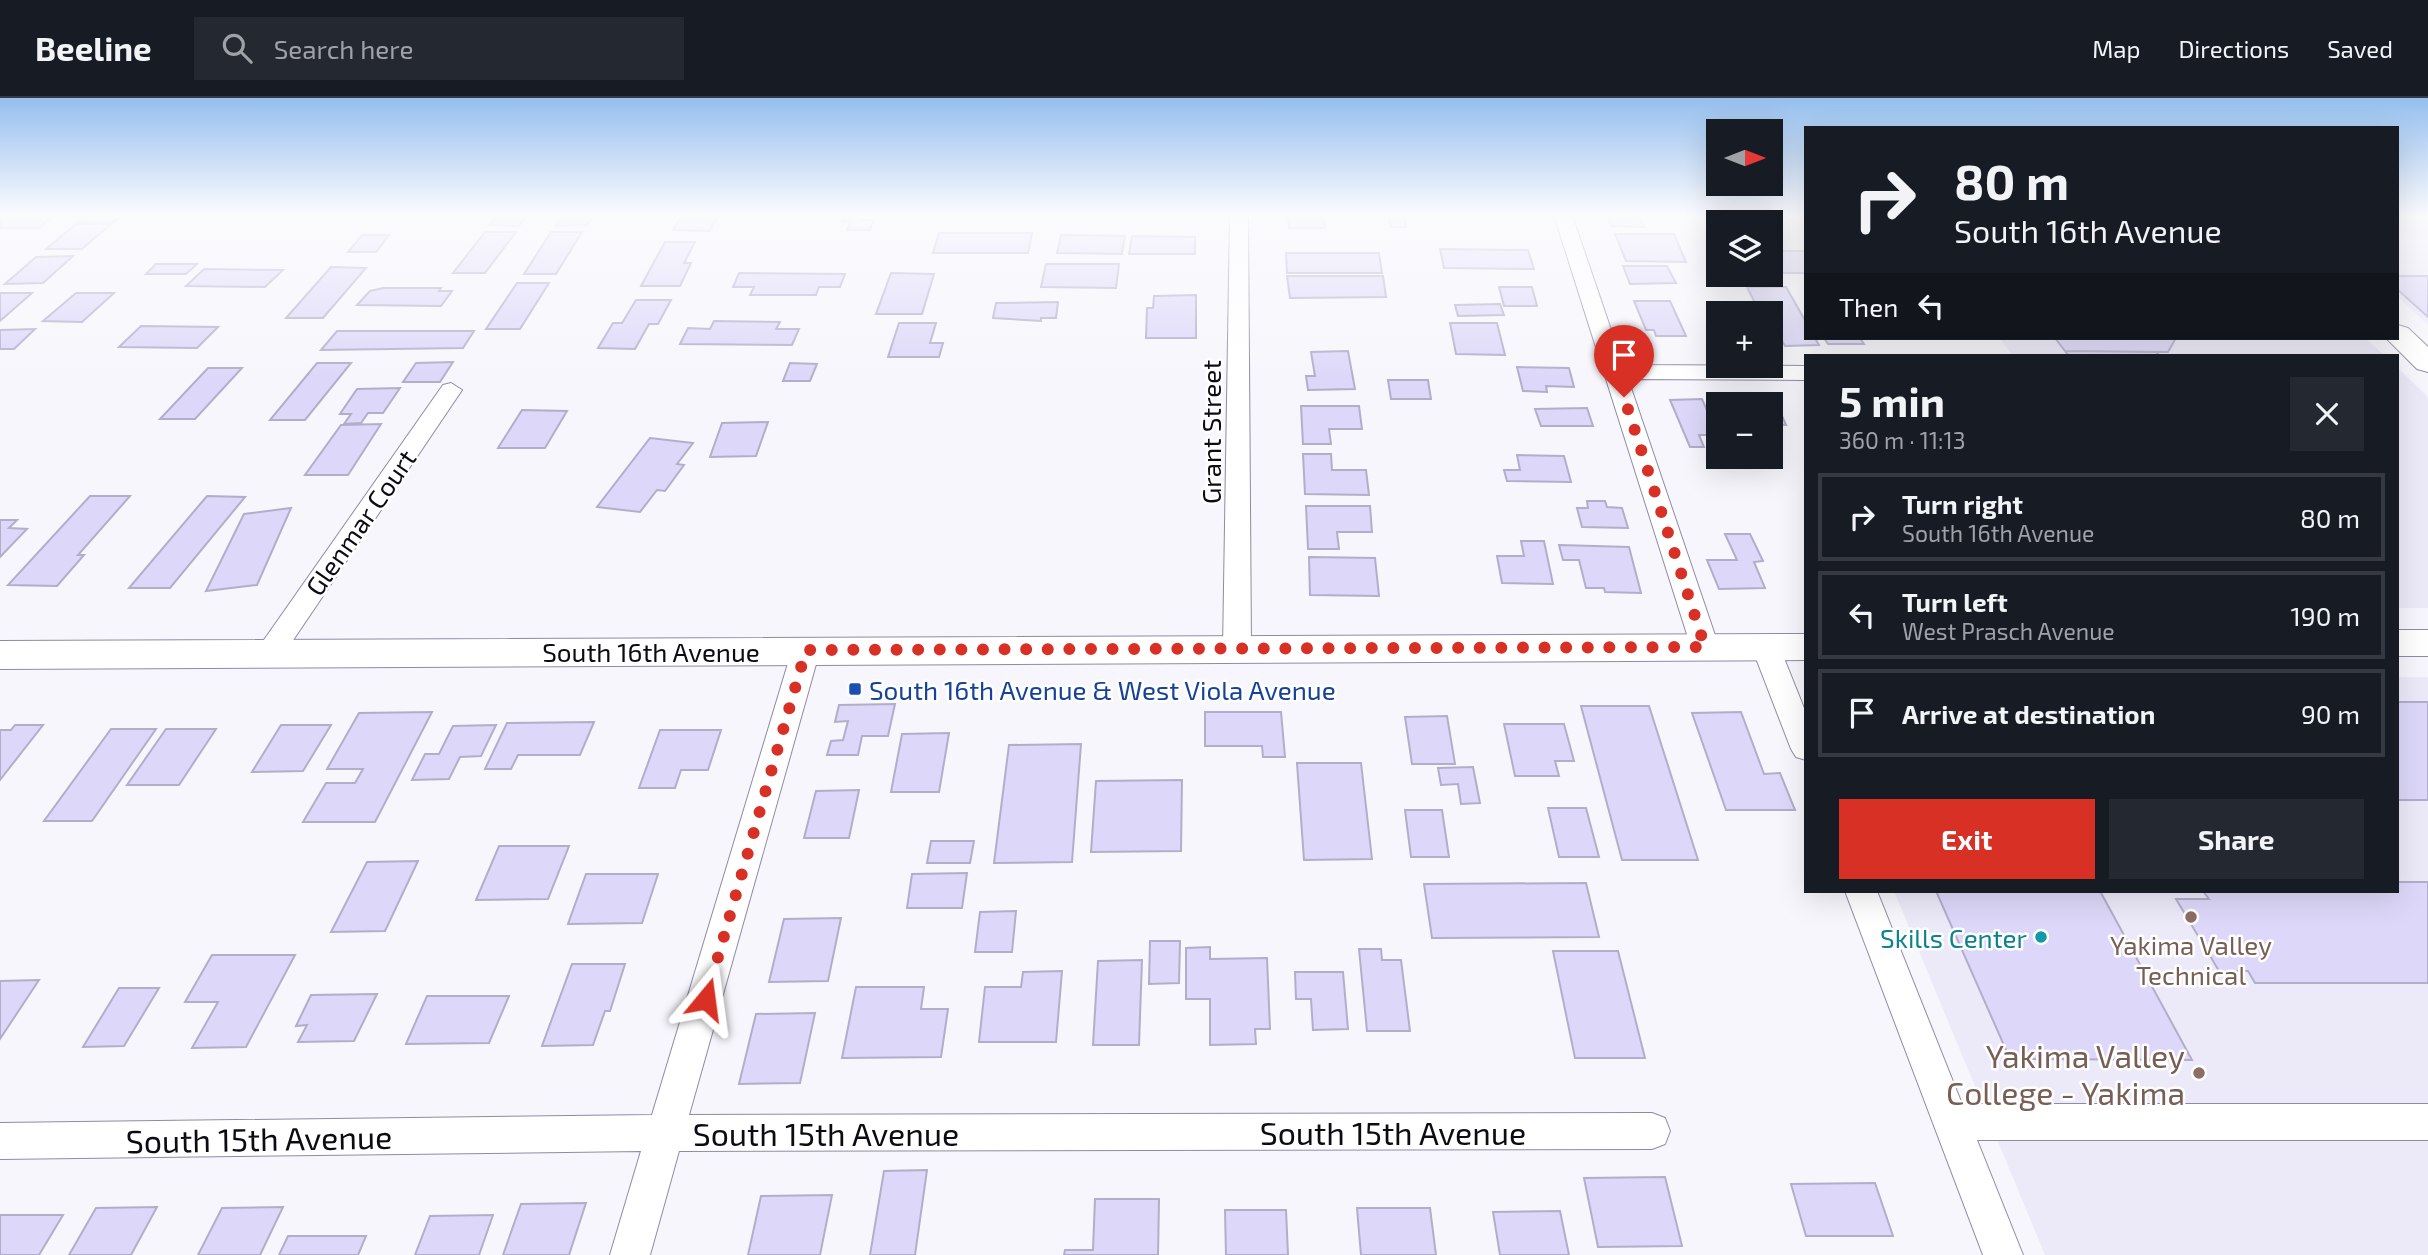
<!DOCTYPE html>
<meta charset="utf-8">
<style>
body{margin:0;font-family:"Exo 2",sans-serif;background:#242831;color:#f1f3f6;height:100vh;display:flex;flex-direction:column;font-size:26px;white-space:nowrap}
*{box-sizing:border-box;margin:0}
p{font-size:23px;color:#9ea1a6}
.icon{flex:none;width:38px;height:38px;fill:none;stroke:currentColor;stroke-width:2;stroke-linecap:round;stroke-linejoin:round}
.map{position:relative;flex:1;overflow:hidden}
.sheet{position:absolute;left:1804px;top:256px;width:595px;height:539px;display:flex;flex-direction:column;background:#171b24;border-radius:0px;box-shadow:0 7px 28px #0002}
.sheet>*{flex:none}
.hud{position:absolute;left:1804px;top:28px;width:595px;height:214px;border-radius:0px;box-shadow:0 7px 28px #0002;background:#171b24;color:#f1f3f6;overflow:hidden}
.needle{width:46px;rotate:90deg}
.tools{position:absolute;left:1706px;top:21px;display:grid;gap:14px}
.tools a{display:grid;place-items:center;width:77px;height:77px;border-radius:0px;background:#171b24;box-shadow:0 7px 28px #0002;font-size:35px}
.pin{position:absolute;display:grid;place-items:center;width:60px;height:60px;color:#fff;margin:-72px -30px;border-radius:50% 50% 50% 0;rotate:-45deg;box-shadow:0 0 7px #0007}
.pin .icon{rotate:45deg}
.me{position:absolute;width:77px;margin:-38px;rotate:16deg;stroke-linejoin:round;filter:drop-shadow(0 0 5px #0008)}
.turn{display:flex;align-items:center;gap:24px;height:147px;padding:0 35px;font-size:32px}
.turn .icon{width:91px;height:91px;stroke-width:2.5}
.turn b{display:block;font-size:49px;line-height:60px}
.then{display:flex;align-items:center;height:66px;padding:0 35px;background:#0003;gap:14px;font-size:26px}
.round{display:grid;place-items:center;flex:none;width:74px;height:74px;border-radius:0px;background:#242831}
.head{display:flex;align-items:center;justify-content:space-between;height:119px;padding:0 35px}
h1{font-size:42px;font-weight:700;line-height:52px}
.button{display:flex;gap:14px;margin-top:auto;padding:14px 35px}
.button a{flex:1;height:80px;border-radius:0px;background:#d93025;color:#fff;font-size:28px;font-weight:700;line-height:80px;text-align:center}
.button a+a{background:#242831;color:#f1f3f6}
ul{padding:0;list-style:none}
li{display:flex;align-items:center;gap:21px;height:88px;margin:0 14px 10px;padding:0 21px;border:4px solid #363941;border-radius:0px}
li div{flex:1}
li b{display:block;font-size:26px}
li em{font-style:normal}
header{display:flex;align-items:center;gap:42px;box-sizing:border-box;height:98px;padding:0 35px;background:#171b24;border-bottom:2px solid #363941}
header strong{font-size:33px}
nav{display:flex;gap:38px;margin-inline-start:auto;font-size:24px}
.search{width:490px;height:63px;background:#242831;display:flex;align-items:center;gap:18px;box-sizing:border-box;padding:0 24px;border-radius:0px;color:#9ea1a6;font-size:26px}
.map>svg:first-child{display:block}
</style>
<header>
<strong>Beeline</strong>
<div class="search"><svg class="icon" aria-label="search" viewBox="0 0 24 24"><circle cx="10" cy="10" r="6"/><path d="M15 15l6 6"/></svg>Search here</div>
<nav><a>Map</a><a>Directions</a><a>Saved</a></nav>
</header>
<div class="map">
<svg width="2428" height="1157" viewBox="0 0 2428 1157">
<rect width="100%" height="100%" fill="#f6f6fc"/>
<path fill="#eceaf9" d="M 2398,117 L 2428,117 L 2428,227 L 2398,199 Z
M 2000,240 L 2365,240 L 2384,257 L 2012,257 Z
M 2398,270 L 2428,299 L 2428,510 L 2398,510 Z
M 2398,579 L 2428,579 L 2428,1157 L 2045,1157 L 1894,793 L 2398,793 Z"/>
<path fill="#ddd8f9" stroke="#b2aeca" stroke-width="2" d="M 2,117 L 54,117 L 39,130 L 0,130 Z
M 86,117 L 122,117 L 114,124 L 78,124 Z
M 498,117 L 527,117 L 519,128 L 489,127 Z
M 563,117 L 594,117 L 587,127 L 556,128 Z
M 682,117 L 718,117 L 710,133 L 673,132 Z
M 845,117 L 863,117 L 861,122 L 873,122 L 870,132 L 847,132 L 851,123 L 842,123 Z
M 1288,117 L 1323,117 L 1325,130 L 1289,130 Z
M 1388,117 L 1403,117 L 1406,129 L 1391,129 Z
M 1607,117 L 1631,117 L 1633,120 L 1640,120 L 1644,129 L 1611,128 Z
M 76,126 L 111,126 L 82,151 L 46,151 Z
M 485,134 L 516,134 L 485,175 L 453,175 Z
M 551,134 L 582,134 L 556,176 L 524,176 Z
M 939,135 L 1032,135 L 1028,155 L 933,155 Z
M 1615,136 L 1674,136 L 1686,164 L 1626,163 Z
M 362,137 L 389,137 L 376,154 L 348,154 Z
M 1061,137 L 1125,138 L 1122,156 L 1057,155 Z
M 1132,138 L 1195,139 L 1195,156 L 1129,156 Z
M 665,144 L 695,144 L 684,165 L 691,165 L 680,188 L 641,188 Z
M 1440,151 L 1528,152 L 1534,171 L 1444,170 Z
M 1771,153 L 1806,153 L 1806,175 L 1771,175 Z
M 1286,155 L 1379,155 L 1382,175 L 1287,175 Z
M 73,158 L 43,185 L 5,186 L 36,159 Z
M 156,166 L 197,166 L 186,176 L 146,176 Z
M 1046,166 L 1119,166 L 1116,190 L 1041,189 Z
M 1623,168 L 1667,168 L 1676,185 L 1630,186 Z
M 331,169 L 366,170 L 323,220 L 286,220 Z
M 204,171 L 283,172 L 265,189 L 186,188 Z
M 739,175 L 845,176 L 840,189 L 819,189 L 816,197 L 750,197 L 754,189 L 733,189 Z
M 891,175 L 934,176 L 922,216 L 876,216 Z
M 1287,178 L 1383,178 L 1386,199 L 1290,200 Z
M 2398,178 L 2428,178 L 2428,219 L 2398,192 Z
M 517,185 L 549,185 L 520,231 L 486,231 Z
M 1499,189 L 1532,189 L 1537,208 L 1504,208 Z
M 1747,189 L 1786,189 L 1806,224 L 1806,240 L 1815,240 L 1819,247 L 1785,248 L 1776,232 L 1771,232 L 1771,215 L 1760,215 Z
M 383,190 L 441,190 L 439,193 L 452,193 L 441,208 L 357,207 L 370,193 Z
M 0,195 L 32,195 L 0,223 Z
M 76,195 L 114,195 L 82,224 L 43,223 Z
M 1196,197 L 1196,240 L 1146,240 L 1147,210 L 1153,210 L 1154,198 Z
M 636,202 L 671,202 L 658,226 L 649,226 L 635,251 L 598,250 L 613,225 L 622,225 Z
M 1634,203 L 1670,203 L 1686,238 L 1656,238 L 1654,232 L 1646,232 Z
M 1058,204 L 1056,220 L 1041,220 L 1041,223 L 993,220 L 996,205 Z
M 1500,206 L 1504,217 L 1458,218 L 1455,207 Z
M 1719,207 L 1749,207 L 1753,215 L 1722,215 Z
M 714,223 L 780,224 L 776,231 L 799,231 L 792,247 L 680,246 L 688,230 L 710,231 Z
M 899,225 L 936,225 L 930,245 L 943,245 L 939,259 L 888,259 Z
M 1450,225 L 1497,225 L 1505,257 L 1456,256 Z
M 141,228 L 218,229 L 197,250 L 119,249 Z
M 35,231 L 14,251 L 0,251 L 0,232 Z
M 337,233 L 474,233 L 463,250 L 321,252 Z
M 1824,240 L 1860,240 L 1864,246 L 1828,246 Z
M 2055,240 L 2176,240 L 2168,254 L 2065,253 Z
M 1348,253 L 1355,291 L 1308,292 L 1306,278 L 1315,278 L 1311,254 Z
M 2065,253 L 2156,254 L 2159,257 L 2068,257 Z
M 453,264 L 440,284 L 403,284 L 416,265 Z
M 317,265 L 351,265 L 305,322 L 270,322 Z
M 790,265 L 817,266 L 810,283 L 783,283 Z
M 1517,269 L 1569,270 L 1574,289 L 1546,288 L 1547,294 L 1523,293 Z
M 208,270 L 242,270 L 195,321 L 160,321 Z
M 1388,282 L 1428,282 L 1431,301 L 1391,301 Z
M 400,290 L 383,315 L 368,315 L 361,325 L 344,326 L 351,316 L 340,316 L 357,291 Z
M 1741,295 L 1772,295 L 1786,327 L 1771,326 L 1771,306 L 1746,306 Z
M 1702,301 L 1718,337 L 1699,337 L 1704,349 L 1690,349 L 1670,302 Z
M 1301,308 L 1359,308 L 1362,331 L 1329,331 L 1331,346 L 1303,346 Z
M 1587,310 L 1593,328 L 1541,328 L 1535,311 Z
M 522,312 L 567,313 L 545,350 L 498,350 Z
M 768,324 L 756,358 L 710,359 L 722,325 Z
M 381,326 L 348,377 L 305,377 L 341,327 Z
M 650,340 L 693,345 L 677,366 L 684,367 L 665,393 L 657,392 L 640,414 L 597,409 Z
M 1303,356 L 1331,356 L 1332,372 L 1366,372 L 1369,397 L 1305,396 Z
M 1517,357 L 1564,358 L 1571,384 L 1507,383 L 1504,372 L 1520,372 Z
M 90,398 L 130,398 L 78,457 L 84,457 L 57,488 L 8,487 Z
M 207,398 L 245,399 L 170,490 L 129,490 Z
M 1587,403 L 1605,403 L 1607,409 L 1622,410 L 1628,430 L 1582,429 L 1577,410 L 1588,410 Z
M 1306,408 L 1370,408 L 1372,434 L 1337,434 L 1339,451 L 1308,451 Z
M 291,410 L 257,487 L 206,493 L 244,416 Z
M 0,422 L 17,422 L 9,430 L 27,431 L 0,459 Z
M 1725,436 L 1750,436 L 1763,463 L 1754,464 L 1765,490 L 1719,491 L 1707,462 L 1737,462 Z
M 1521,443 L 1544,443 L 1553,486 L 1502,485 L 1497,458 L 1524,458 Z
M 1559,447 L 1629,449 L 1641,495 L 1605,494 L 1604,490 L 1586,490 L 1579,462 L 1563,462 Z
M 1309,459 L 1375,460 L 1379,498 L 1310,497 Z
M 2398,604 L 2428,604 L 2428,702 L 2398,702 Z
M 895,606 L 888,638 L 862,638 L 858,657 L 827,657 L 831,643 L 843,642 L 848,623 L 835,624 L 839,607 Z
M 1581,608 L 1649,608 L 1698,762 L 1622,762 Z
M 432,614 L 375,724 L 303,724 L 326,685 L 355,685 L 363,671 L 327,671 L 359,615 Z
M 1205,614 L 1281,614 L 1285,659 L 1263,659 L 1262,648 L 1205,648 Z
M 1741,614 L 1764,676 L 1780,675 L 1795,712 L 1726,712 L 1692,615 Z
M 1447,618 L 1455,666 L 1412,666 L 1405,619 Z
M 594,624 L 580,657 L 518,657 L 511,671 L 485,671 L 507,625 Z
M 1504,626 L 1564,626 L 1574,663 L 1555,663 L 1559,678 L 1515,678 Z
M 15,627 L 43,627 L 0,682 L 0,632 L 11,632 Z
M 281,627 L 331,627 L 303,673 L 252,674 Z
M 496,627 L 481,658 L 460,659 L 449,681 L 412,682 L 425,656 L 439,656 L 453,628 Z
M 111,631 L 156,631 L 92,723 L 44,723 Z
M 166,631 L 216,631 L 179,687 L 127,687 Z
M 660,632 L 721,632 L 708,672 L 681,672 L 675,690 L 639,690 Z
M 949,635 L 939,694 L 891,694 L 902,636 Z
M 1081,646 L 1072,764 L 994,765 L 1009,647 Z
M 1297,665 L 1361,665 L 1372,761 L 1304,762 Z
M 1473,669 L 1480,705 L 1461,706 L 1458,686 L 1441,687 L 1438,670 Z
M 1182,682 L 1181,753 L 1091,754 L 1096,683 Z
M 859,692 L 849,740 L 804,740 L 816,693 Z
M 1548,710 L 1586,710 L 1599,759 L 1559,759 Z
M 1405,712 L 1442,712 L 1449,759 L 1411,759 Z
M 931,743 L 974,743 L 970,765 L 927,765 Z
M 499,748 L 569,748 L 548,801 L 476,802 Z
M 418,763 L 385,833 L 331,834 L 367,764 Z
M 967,775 L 962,810 L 907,810 L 912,776 Z
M 586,776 L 658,776 L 642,825 L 568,826 Z
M 2398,784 L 2428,784 L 2428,885 L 2255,885 L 2248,873 L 2219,873 L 2176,801 L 2209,801 L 2203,793 L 2398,793 Z
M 1586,785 L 1599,839 L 1432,840 L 1424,786 Z
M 1936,793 L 2100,793 L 2192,962 L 2010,961 Z
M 1016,813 L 1012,854 L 975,854 L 980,814 Z
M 841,820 L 828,883 L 769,884 L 784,821 Z
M 1150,843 L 1180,843 L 1179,885 L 1149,886 Z
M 1210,849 L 1210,861 L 1267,860 L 1270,931 L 1255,931 L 1256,946 L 1210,947 L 1210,901 L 1186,901 L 1186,850 Z
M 1359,851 L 1381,851 L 1382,862 L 1401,862 L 1410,933 L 1367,933 Z
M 1553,853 L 1618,853 L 1645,960 L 1575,960 Z
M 212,857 L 295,857 L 246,949 L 192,950 L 218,904 L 185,904 Z
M 1142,862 L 1139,947 L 1093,947 L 1098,863 Z
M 572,866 L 625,866 L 610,913 L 605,913 L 593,947 L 542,948 Z
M 1062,873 L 1056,944 L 979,944 L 985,889 L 1021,889 L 1023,874 Z
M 1295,874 L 1343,874 L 1348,931 L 1313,932 L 1311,901 L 1296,901 Z
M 39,882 L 0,941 L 0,883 Z
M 856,889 L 924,889 L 921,911 L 948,911 L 941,959 L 842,960 Z
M 119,890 L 159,890 L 124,948 L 83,949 Z
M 377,896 L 354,943 L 298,944 L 307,927 L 296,928 L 311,897 Z
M 427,898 L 509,898 L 489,945 L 406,946 Z
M 815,915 L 800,985 L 739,986 L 756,916 Z
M 927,1072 L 915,1157 L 870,1157 L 884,1073 Z
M 1665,1079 L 1682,1148 L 1598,1149 L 1584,1080 Z
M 1875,1085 L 1893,1138 L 1806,1138 L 1791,1086 Z
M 832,1097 L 820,1157 L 748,1157 L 761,1098 Z
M 1095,1101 L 1159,1101 L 1158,1157 L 1064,1157 L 1065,1152 L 1093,1152 Z
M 586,1105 L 569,1157 L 503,1157 L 521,1106 Z
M 157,1109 L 131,1157 L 69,1157 L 96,1110 Z
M 283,1109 L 260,1157 L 198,1157 L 222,1110 Z
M 1357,1110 L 1430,1110 L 1436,1157 L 1361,1157 Z
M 1225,1112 L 1286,1112 L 1288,1157 L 1226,1157 Z
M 1560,1113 L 1569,1157 L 1500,1157 L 1493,1114 Z
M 0,1117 L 63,1117 L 39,1157 L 0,1157 Z
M 493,1117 L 479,1157 L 415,1157 L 430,1118 Z
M 288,1138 L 366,1138 L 358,1157 L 279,1157 Z"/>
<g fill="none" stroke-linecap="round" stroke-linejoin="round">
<g stroke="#8f8ba6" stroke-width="2">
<path id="minor" d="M 1230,117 L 1248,117 L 1251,551 L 1247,558 L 1237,561 L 1227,558 L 1223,551 Z
M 1554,117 L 1572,117 L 1623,267 L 1806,268 L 1806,282 L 1628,281 L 1719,549 L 1715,556 L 1705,559 L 1695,556 L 1691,549 Z
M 451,285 L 462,292 L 279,563 L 269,566 L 259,563 L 255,556 L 259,549 L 443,287 Z
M 1766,540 L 1776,543 L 1780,550 L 1806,615 L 1806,662 L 1796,659 L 1791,651 L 1752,550 L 1756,543 Z
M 806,542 L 816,545 L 820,552 L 689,1017 L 1652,1015 L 1665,1020 L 1670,1033 L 1665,1046 L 1652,1051 L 679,1053 L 650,1157 L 610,1157 L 641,1053 L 0,1061 L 0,1025 L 652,1017 L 792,552 L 796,545 Z
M 1845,793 L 1877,793 L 1962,1006 L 2428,1006 L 2428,1042 L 1977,1042 L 2023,1157 L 1983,1157 Z"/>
</g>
<g stroke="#8f8ba6" stroke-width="2">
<path id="primary" d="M 2398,227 L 2408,230 L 2428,249 L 2428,274 L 2417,271 L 2386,240 L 2398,240 Z
M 2398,532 L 2428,532 L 2428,558 L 2398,558 Z
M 1806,536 L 1806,562 L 0,571 L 0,543 Z"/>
</g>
<use href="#minor" fill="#fff" fill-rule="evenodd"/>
<use href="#primary" fill="#fff" fill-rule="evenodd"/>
</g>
<linearGradient id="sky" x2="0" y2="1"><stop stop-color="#95bfee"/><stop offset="0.42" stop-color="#fbfbfe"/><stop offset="1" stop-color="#fbfbfe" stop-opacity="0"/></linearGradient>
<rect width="2428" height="279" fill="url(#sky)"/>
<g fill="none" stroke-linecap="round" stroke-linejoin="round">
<path stroke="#d93025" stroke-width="12" stroke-dasharray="0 21.6" d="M 706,901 L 806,552 L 1705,549 L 1624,299"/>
</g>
<rect fill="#1a4fb4" stroke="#fff" stroke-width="2.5" x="848" y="584" width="14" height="14" rx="3.5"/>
<g fill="#8d6e63" stroke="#fff" stroke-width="2.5">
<circle cx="2191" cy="819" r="7"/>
<circle cx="2199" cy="975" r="7"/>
</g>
<circle fill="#0f9aa8" stroke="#fff" stroke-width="2.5" cx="2041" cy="839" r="7"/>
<g text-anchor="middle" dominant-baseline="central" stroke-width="5" stroke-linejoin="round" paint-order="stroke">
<g font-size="26" fill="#0c0a13" stroke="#fff">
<text transform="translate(1210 334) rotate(-90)">Grant Street</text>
<text transform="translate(360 424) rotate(-55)">Glenmar Court</text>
<text x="651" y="553">South 16th Avenue</text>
</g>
<g font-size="26" fill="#164399" stroke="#fff" text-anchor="start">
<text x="869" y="591">South 16th Avenue &amp; West Viola Avenue</text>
</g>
<g font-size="26" fill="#0d838f" stroke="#fff" text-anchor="end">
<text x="2027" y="839">Skills Center</text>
</g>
<g font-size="26" fill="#785e54" stroke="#fff">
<text x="2191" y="846">Yakima Valley<tspan x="2191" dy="30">Technical</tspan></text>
</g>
<g font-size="32" fill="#785e54" stroke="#fff" text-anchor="end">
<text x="2185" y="957">Yakima Valley<tspan x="2185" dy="37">College - Yakima</tspan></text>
</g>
<g font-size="32" fill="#0c0a13" stroke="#fff">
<text x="1393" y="1034">South 15th Avenue</text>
<text x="826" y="1035">South 15th Avenue</text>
<text transform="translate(259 1040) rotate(-1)">South 15th Avenue</text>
</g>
</g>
</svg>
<div class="tools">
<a><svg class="needle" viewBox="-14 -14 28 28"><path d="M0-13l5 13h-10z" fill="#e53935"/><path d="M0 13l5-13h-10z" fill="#9ea1a6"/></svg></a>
<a><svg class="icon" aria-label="layers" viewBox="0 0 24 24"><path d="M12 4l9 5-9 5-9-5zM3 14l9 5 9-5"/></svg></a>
<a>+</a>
<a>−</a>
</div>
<div class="pin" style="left:1624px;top:299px;background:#d93025"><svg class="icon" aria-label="arrive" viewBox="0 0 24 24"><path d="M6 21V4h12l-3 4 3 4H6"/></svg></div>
<svg class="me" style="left:706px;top:901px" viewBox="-20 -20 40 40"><path d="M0-17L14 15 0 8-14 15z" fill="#d93025" stroke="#fff" stroke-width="4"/></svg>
<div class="hud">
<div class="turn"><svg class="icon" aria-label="right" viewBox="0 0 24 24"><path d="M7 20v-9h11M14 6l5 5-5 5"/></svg><div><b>80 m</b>South 16th Avenue</div></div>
<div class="then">Then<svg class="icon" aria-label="left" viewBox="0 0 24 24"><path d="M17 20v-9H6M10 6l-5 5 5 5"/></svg></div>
</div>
<section class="sheet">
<div class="head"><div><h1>5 min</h1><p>360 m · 11:13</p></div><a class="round"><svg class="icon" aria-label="close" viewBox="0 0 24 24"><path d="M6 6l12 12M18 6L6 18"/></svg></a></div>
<ul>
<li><svg class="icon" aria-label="right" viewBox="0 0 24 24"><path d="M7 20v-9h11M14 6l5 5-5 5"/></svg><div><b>Turn right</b><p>South 16th Avenue</p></div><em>80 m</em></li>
<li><svg class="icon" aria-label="left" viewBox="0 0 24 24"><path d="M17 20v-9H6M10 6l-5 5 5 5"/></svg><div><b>Turn left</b><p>West Prasch Avenue</p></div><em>190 m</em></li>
<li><svg class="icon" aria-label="arrive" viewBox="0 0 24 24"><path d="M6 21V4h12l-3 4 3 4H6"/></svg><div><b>Arrive at destination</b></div><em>90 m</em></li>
</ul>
<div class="button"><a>Exit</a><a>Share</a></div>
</section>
</div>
